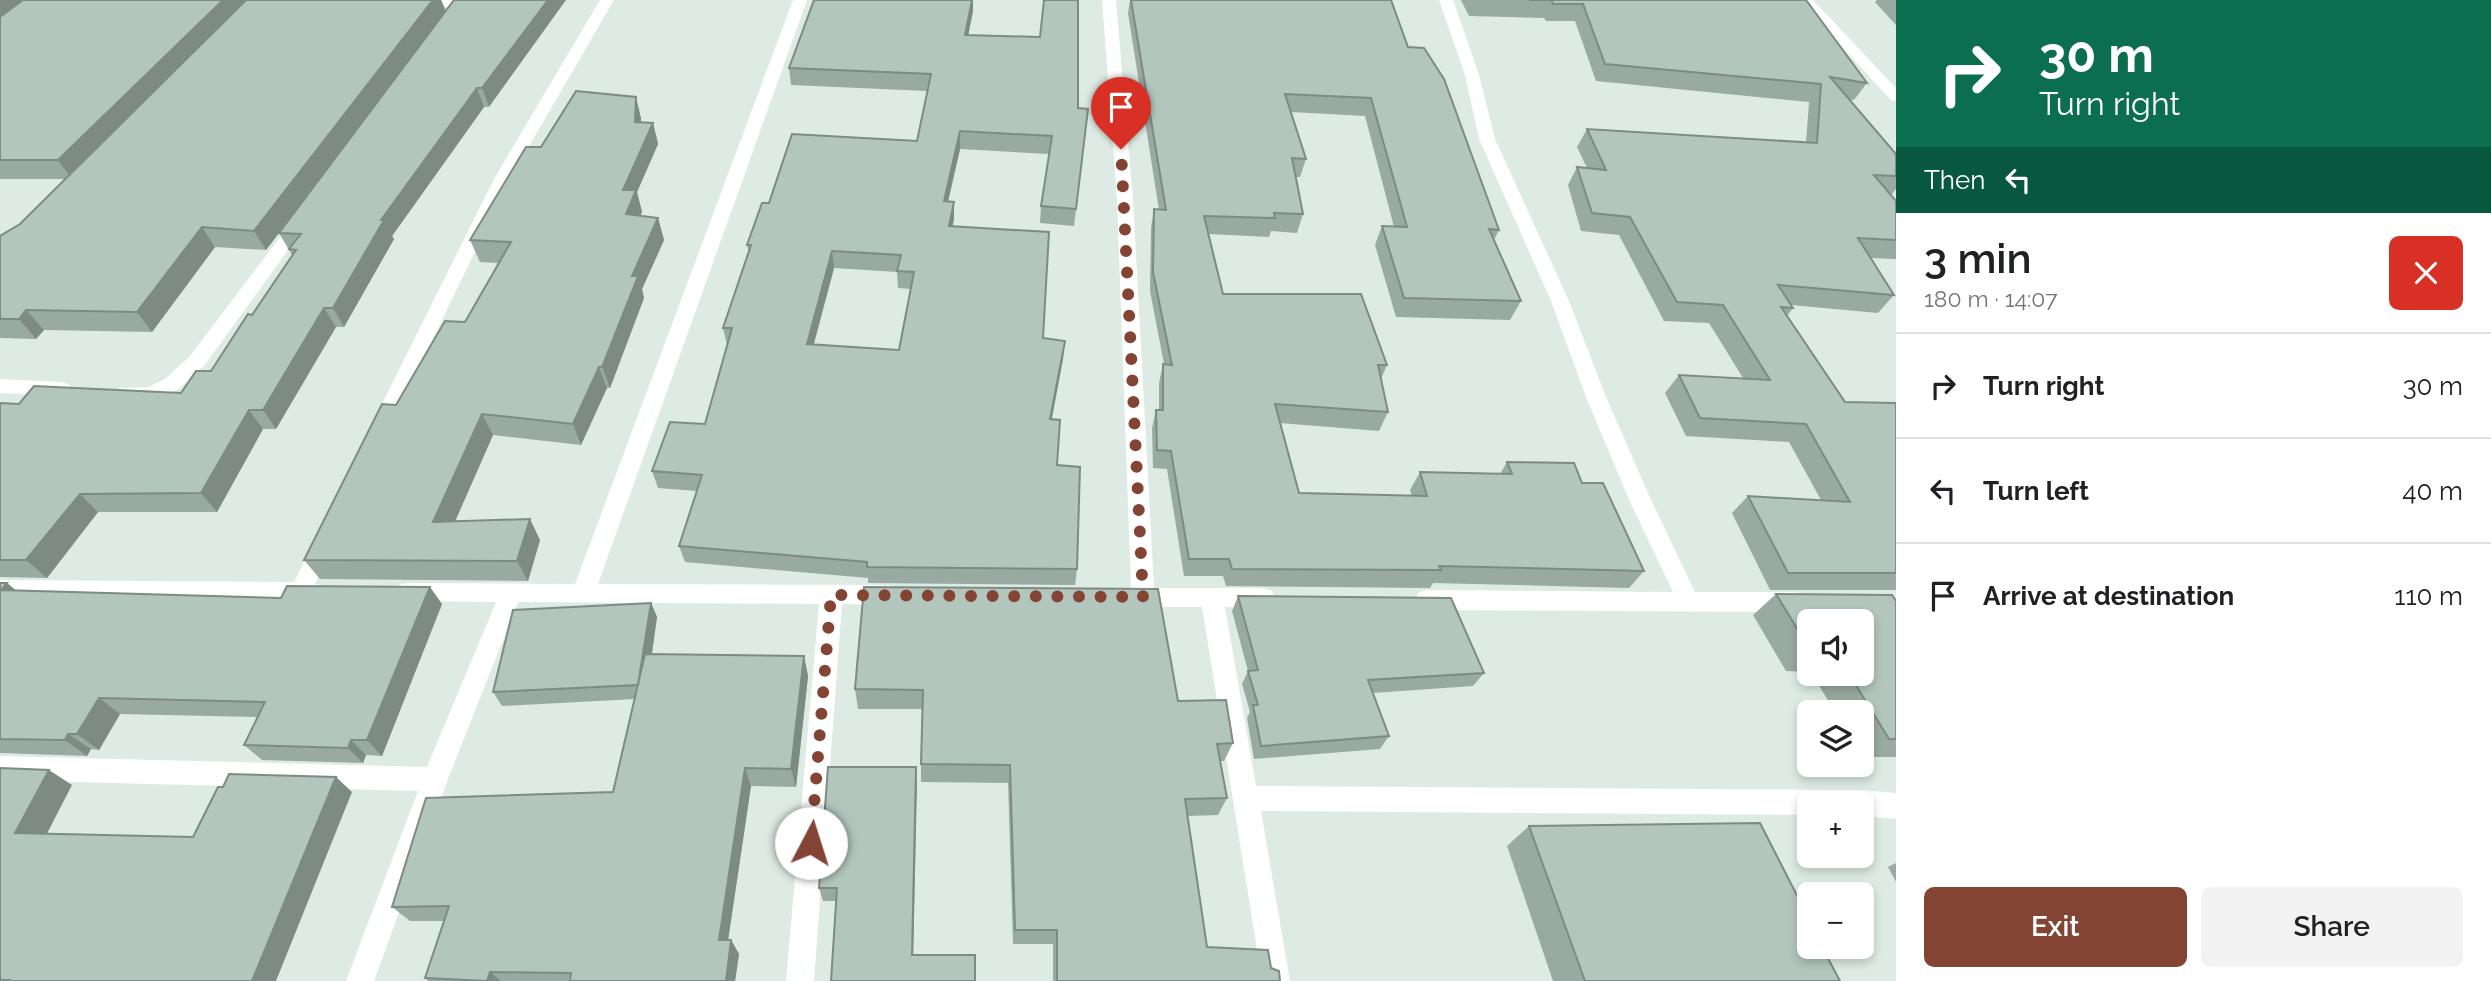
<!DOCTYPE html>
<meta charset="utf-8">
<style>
body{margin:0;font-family:Raleway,sans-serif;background:#f2f2f2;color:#202124;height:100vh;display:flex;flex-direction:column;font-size:26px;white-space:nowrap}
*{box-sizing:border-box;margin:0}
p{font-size:23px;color:#757577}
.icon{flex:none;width:38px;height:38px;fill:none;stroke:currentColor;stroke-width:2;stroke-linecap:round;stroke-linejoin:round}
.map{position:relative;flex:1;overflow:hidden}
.side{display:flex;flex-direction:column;background:#fff;width:595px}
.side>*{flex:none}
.hud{background:#0b6e4f;color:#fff;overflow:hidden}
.tools{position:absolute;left:1797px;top:609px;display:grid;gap:14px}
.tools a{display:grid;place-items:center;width:77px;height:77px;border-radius:10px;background:#fff;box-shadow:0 4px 10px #0003;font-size:35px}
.pin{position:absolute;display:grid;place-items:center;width:60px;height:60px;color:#fff;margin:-72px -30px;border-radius:50% 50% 50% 0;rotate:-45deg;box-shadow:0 0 7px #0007}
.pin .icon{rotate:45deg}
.me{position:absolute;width:77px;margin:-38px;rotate:5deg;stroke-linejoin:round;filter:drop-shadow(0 0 5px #0008)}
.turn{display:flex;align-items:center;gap:24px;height:147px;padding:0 28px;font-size:32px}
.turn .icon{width:91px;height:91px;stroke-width:2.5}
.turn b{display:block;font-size:49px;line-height:60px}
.then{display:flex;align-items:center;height:66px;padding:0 28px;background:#0003;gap:14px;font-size:26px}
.round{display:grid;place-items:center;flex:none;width:74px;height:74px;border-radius:10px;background:#f2f2f2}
.summary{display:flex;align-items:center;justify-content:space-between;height:119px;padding:0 28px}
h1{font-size:42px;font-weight:600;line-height:52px}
.cta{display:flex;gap:14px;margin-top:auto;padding:14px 28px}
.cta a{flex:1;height:80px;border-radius:10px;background:#844434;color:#fff;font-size:28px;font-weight:600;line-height:80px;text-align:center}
.cta a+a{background:#f2f2f2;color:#202124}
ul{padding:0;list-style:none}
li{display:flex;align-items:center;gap:21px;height:105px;padding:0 28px;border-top:2px solid #e0e0e0}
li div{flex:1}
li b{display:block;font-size:26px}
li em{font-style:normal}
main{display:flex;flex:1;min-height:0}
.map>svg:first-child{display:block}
</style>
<main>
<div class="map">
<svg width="1896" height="981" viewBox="0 0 1896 981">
<rect width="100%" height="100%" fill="#ddebe4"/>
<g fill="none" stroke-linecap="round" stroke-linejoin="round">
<path fill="#fff" fill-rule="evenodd" d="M 396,0 L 455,0 L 462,6 L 460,15 L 449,31 L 444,32 L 437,28 L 448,7 L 403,4 Z
M 600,0 L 614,0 L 510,179 L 389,430 L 386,435 L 379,437 L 372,435 L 369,430 L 494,179 Z
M 793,0 L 807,0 L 598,584 L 889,585 L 897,588 L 900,595 L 897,602 L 889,605 L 842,604 L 814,981 L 786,981 L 819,604 L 518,602 L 448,779 L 374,981 L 346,981 L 418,791 L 0,780 L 0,756 L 427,767 L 496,602 L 407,601 L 399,599 L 396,592 L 399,585 L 407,583 L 575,584 Z
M 1102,0 L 1116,0 L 1133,199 L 1154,588 L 1264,588 L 1272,591 L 1275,598 L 1272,605 L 1264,608 L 1225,607 L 1256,786 L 1862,790 L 1896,793 L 1896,819 L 1862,816 L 1862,803 L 1810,803 L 1810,815 L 1261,811 L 1290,981 L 1262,981 L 1202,607 L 1132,607 L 1124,604 L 1121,597 L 1124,590 L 1131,588 L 1117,199 Z
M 1439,0 L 1453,0 L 1479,75 L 1495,139 L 1569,301 L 1606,397 L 1652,502 L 1695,592 L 1796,592 L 1804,595 L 1807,602 L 1804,609 L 1796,612 L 1426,610 L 1418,607 L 1415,600 L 1418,593 L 1426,590 L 1673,592 L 1630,502 L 1586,397 L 1551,301 L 1479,139 L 1465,75 Z
M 1799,0 L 1813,0 L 1896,88 L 1896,101 L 1891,100 Z
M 302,215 L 310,220 L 204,366 L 179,389 L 150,401 L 119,398 L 116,393 L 119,388 L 148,387 L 165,379 L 190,356 L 296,216 Z
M 0,379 L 62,382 L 69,384 L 72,389 L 69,394 L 62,396 L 0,393 Z
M 324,535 L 332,538 L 335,544 L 315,584 L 320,585 L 323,592 L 320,599 L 312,601 L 0,598 L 0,580 L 294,582 L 316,538 Z"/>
</g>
<path fill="#99aaa3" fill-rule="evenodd" d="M 0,0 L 441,0 L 445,9 L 444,14 L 453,1 L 489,107 L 484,107 L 392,236 L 394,239 L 344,327 L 336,327 L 276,429 L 263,429 L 217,512 L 98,512 L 47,578 L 0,577 L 0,403 L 19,404 L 181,393 L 211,371 L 252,315 L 292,255 L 279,233 L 266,250 L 215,247 L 152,332 L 44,330 L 36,339 L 0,338 L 0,236 L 20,224 L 65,179 L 0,179 Z
M 1130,0 L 1391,0 L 1408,47 L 1499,230 L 1494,240 L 1521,301 L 1510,320 L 1396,317 L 1375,245 L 1382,226 L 1394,227 L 1365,116 L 1291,112 L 1306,159 L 1300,177 L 1296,177 L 1303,214 L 1297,233 L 1271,231 L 1269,237 L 1209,234 L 1223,294 L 1387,365 L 1381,379 L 1388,412 L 1379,431 L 1280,423 L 1299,493 L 1412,496 L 1410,490 L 1420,472 L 1500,474 L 1507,462 L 1582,483 L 1644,571 L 1629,588 L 1433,583 L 1430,588 L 1226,586 L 1223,576 L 1184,576 L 1167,469 L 1153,468 L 1152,428 L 1156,410 L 1159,410 L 1159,383 L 1163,364 L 1164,364 L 1150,291 L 1151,228 L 1154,209 L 1159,210 L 1128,13 Z
M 1461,0 L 1806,0 L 1867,83 L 1854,100 L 1849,100 L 1896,154 L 1896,189 L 1892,194 L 1890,194 L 1896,201 L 1896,259 L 1870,258 L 1894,295 L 1878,313 L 1791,305 L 1793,308 L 1787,316 L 1845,402 L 1896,403 L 1896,590 L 1770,590 L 1732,513 L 1748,496 L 1821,500 L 1789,442 L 1686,436 L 1665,393 L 1679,375 L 1743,378 L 1709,323 L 1664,321 L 1619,235 L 1581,231 L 1568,185 L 1577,167 L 1587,168 L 1577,147 L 1587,129 L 1806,143 L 1809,102 L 1596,81 L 1575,21 L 1546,21 L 1544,18 L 1469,16 Z
M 1877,0 L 1896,0 L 1896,25 L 1875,2 Z
M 973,11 L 968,35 L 1078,108 L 1088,109 L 1074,226 L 1040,223 L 1041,206 L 1049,154 L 960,149 L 948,201 L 954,202 L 954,219 L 952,226 L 1043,338 L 1065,341 L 1063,359 L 1052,419 L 1057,465 L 1077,569 L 1075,585 L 868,583 L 868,578 L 685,562 L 679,546 L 697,491 L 658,488 L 652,471 L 705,424 L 728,345 L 727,345 L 723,328 L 749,253 L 747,245 L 769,203 L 917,141 L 927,91 L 791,85 L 789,68 ZM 834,268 L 897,272 L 898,288 L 911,289 L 899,350 L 814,344 Z
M 641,118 L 641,122 L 653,123 L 658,144 L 637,192 L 642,212 L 640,216 L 658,218 L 664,240 L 642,289 L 644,298 L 610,388 L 607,388 L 581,445 L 493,435 L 455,521 L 540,540 L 528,581 L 320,579 L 304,560 L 396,405 L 465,322 L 499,263 L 480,262 L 470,240 L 541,147 Z
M 0,583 L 16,591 L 442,604 L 382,756 L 366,755 L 363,763 L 262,760 L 244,745 L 257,717 L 120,714 L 99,750 L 91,749 L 87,756 L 0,753 Z
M 864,587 L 1178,701 L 1233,743 L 1224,761 L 1220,761 L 1227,798 L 1218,815 L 1188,816 L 1207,947 L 1271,968 L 1280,981 L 1053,981 L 1053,944 L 1013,944 L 1008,783 L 921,782 L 921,764 L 922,709 L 858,709 L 855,689 Z
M 1776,594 L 1896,601 L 1896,757 L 1862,757 L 1862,712 L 1835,712 L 1812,674 L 1862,674 L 1810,621 L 1810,672 L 1786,671 L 1753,615 Z
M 1238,596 L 1484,673 L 1473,686 L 1373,693 L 1389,736 L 1380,749 L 1254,759 L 1247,718 L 1250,712 L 1242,684 L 1248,671 L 1232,611 Z
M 651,603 L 657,617 L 652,654 L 804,656 L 808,676 L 796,787 L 751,786 L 728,940 L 731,940 L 739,954 L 735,981 L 428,981 L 425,978 L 444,921 L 410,921 L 392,907 L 613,792 L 635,699 L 502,706 L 493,692 Z
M 916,767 L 917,782 L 831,981 L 836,901 L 823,901 L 819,888 Z
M 1529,826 L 1840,981 L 1553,981 L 1507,846 Z
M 1896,863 L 1896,882 L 1888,867 Z"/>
<path fill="#7d8b84" d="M 0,0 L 35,0 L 0,28 Z
M 223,0 L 251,0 L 72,179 L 58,160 Z
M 433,0 L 441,0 L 445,9 L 444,14 L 266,250 L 254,231 Z
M 548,0 L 566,0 L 489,107 L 482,88 Z
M 972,0 L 973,0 L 973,11 L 965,51 L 965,35 Z
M 477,88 L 484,107 L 392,236 L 394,239 L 344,327 L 333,308 L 381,220 Z
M 636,97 L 641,118 L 640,143 L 635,122 Z
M 653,123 L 658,144 L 637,192 L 642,212 L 632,236 L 626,214 L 623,190 Z
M 960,131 L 960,149 L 944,219 L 944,201 Z
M 954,202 L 954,219 L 949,243 L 949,226 Z
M 658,218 L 664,240 L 642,289 L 644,298 L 610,388 L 602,367 L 632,276 Z
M 202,227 L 215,247 L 152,332 L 137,312 Z
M 832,251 L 834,268 L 809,361 L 807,344 Z
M 324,308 L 336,327 L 276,429 L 263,410 Z
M 26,310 L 44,330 L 36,339 L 19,319 Z
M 1065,341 L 1063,359 L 1048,436 L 1050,419 Z
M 599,367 L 607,388 L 581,445 L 573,424 Z
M 249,410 L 263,429 L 217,512 L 201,493 Z
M 482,414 L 493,435 L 446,542 L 433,522 Z
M 80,494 L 98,512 L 47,578 L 26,560 Z
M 530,519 L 540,540 L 528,581 L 517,561 Z
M 7,583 L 29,601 L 1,590 Z
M 430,587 L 442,604 L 382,756 L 367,740 Z
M 651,603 L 657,617 L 645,699 L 638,685 Z
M 804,656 L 808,676 L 796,787 L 791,769 Z
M 99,698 L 120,714 L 99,750 L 77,734 Z
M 68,734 L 91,749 L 87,756 L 65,740 Z
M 351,740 L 366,755 L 363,763 L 348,748 Z
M 916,767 L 917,782 L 913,966 L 912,955 Z
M 745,768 L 751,786 L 726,954 L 719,940 Z
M 49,770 L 72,785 L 40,847 L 15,833 Z
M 336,777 L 352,792 L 276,981 L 252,981 Z
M 731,940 L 739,954 L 735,981 L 726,981 Z
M 490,972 L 501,981 L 487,981 Z"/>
<path fill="#b2c6bd" stroke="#7d8b84" stroke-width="2" fill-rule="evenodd" d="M 23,0 L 223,0 L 58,160 L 0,160 L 0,17 Z
M 246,0 L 433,0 L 254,231 L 202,227 L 137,312 L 26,310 L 19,319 L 0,319 L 0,236 L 20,224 Z
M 454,0 L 548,0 L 482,88 L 477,88 L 381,220 L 384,220 L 333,308 L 324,308 L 263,410 L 249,410 L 201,493 L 80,494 L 26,560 L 0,560 L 0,403 L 19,404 L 34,386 L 181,393 L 196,371 L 211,371 L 248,314 L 252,315 L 296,250 L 289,249 L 301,234 L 279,233 Z
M 814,0 L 972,0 L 965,35 L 1040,37 L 1044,0 L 1078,0 L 1078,108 L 1088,109 L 1076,209 L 1041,206 L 1052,136 L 960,131 L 944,201 L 954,202 L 949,226 L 1049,232 L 1043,338 L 1065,341 L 1050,419 L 1060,420 L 1057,465 L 1080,467 L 1077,569 L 867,567 L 867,562 L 679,546 L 702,475 L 652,471 L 670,422 L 705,424 L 732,328 L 723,328 L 751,245 L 747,245 L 762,203 L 769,203 L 792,134 L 917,141 L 931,74 L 789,68 ZM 832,251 L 901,255 L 897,271 L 914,272 L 899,350 L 807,344 Z
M 1131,0 L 1391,0 L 1408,47 L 1424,48 L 1444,79 L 1499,230 L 1489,229 L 1521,301 L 1404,298 L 1382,226 L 1407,227 L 1371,98 L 1285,94 L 1306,159 L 1292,158 L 1303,214 L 1274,213 L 1275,218 L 1204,216 L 1223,294 L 1361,294 L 1387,365 L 1378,365 L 1388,412 L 1275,404 L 1299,493 L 1427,496 L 1420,472 L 1512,474 L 1507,462 L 1574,463 L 1582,483 L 1603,483 L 1644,571 L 1439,566 L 1441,570 L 1232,569 L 1229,559 L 1189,559 L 1171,451 L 1157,450 L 1156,410 L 1163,410 L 1163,364 L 1172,365 L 1153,272 L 1154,209 L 1166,210 Z
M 1529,0 L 1806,0 L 1867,83 L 1830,77 L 1896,154 L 1896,176 L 1874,175 L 1896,201 L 1896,240 L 1858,238 L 1894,295 L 1778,285 L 1793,308 L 1781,307 L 1845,402 L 1896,403 L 1896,573 L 1788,573 L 1748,496 L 1850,502 L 1806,424 L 1700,418 L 1679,375 L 1770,380 L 1723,305 L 1677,302 L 1630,217 L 1592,213 L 1577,167 L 1606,170 L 1587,129 L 1817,143 L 1821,84 L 1605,64 L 1583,4 L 1553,4 L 1551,0 Z
M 576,91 L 636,97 L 635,122 L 653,123 L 623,190 L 636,190 L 626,214 L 658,218 L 632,276 L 638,276 L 602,367 L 599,367 L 573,424 L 482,414 L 433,522 L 530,519 L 517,561 L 304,560 L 382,404 L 396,405 L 445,321 L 465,322 L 511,242 L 470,240 L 526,147 L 541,147 Z
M 0,583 L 7,583 L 1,590 L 281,598 L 287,586 L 430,587 L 367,740 L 351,740 L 348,748 L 244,745 L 265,702 L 99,698 L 77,734 L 68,734 L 65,740 L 0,739 Z
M 864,587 L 1158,589 L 1178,701 L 1226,700 L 1233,743 L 1217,744 L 1227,798 L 1185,799 L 1207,947 L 1268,950 L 1271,968 L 1279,971 L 1280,981 L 1057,981 L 1057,930 L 1015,930 L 1010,765 L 921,764 L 923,690 L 855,689 Z
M 1776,594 L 1892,595 L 1896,601 L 1896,739 L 1889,739 L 1849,674 L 1862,674 L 1862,621 L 1810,621 L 1810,650 Z
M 1238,596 L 1451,598 L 1484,673 L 1368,680 L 1389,736 L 1261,746 L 1253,705 L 1258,705 L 1248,671 L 1258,670 Z
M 651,603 L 638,685 L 493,692 L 513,610 Z
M 645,654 L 804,656 L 791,769 L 745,768 L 719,940 L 731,940 L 726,981 L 570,981 L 571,973 L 490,972 L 487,981 L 425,978 L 449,906 L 392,907 L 426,798 L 613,792 Z
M 828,767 L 916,767 L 912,955 L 975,955 L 975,981 L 831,981 L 837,888 L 819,888 Z
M 0,768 L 49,770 L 15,833 L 193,837 L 218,787 L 223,787 L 229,774 L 336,777 L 252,981 L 8,981 L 9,980 L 0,980 Z
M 1760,823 L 1810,921 L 1810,947 L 1822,947 L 1840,981 L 1585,981 L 1529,826 Z"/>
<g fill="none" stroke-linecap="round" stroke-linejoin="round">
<path stroke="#844434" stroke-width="12" stroke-dasharray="0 21.6" d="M 811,843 L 831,595 L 1143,597 L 1121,149"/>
</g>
</svg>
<div class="tools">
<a><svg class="icon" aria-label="sound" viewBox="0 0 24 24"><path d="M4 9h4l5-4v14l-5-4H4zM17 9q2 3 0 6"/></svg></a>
<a><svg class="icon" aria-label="layers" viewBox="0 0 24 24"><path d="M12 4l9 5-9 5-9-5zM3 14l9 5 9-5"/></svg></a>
<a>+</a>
<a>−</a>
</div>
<div class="pin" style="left:1121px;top:149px;background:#d93025"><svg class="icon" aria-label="arrive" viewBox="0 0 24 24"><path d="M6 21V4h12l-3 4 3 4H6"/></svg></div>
<svg class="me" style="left:811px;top:843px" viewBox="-20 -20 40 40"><circle r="19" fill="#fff"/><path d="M0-13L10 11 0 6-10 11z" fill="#844434"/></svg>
</div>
<section class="side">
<div class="hud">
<div class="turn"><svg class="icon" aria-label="right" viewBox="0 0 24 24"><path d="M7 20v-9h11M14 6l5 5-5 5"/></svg><div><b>30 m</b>Turn right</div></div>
<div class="then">Then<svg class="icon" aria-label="left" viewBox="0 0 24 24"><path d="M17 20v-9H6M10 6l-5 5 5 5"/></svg></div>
</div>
<div class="summary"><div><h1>3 min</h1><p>180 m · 14:07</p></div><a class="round" style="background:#d93025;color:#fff"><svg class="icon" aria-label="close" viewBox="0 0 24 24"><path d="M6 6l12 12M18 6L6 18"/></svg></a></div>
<ul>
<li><svg class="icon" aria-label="right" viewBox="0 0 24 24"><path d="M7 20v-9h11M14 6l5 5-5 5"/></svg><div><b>Turn right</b></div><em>30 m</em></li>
<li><svg class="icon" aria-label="left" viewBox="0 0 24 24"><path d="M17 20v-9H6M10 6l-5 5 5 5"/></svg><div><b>Turn left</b></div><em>40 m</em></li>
<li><svg class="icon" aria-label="arrive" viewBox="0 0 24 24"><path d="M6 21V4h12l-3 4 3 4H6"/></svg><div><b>Arrive at destination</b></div><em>110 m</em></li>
</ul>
<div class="cta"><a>Exit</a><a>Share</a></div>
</section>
</main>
